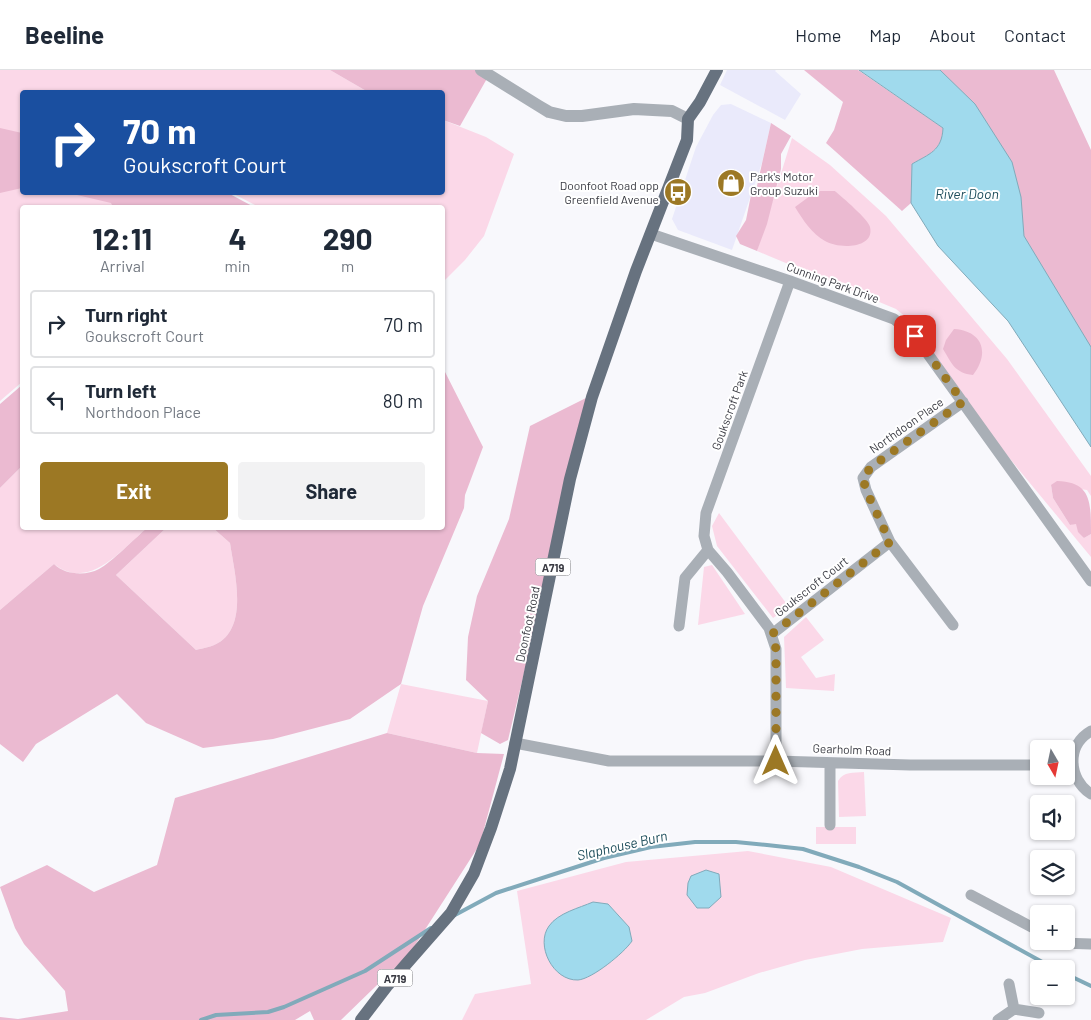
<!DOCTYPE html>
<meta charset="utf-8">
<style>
body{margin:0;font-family:Barlow,sans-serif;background:#f2f2f3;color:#1f2937;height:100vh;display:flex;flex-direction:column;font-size:19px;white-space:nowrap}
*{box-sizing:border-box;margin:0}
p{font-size:16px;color:#747a83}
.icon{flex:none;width:28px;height:28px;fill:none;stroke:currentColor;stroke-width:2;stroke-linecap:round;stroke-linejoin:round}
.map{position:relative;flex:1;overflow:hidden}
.sheet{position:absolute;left:20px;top:135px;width:425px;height:325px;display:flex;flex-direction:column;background:#fff;border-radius:5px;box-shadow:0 1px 4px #0004}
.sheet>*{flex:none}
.guide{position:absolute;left:20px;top:20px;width:425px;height:105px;border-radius:5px;box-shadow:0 1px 4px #0004;background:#1a4fa0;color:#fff;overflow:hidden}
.needle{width:32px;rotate:171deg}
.buttons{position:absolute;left:1030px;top:670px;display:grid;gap:10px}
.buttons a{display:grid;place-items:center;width:45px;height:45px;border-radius:5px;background:#fff;box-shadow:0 1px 4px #0004;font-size:25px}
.pin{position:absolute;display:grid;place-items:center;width:42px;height:42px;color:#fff;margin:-21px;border-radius:10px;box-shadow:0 2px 8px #0006}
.me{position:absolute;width:55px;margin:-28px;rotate:0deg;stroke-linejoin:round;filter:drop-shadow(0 0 4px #0008)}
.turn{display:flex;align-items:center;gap:18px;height:105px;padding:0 20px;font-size:22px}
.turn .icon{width:65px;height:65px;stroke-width:2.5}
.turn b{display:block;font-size:35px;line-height:42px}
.eta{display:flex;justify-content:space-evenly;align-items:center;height:85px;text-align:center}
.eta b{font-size:30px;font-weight:700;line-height:35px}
.button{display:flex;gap:10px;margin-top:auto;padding:10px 20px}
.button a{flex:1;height:58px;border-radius:5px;background:#9c7824;color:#fff;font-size:20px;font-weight:700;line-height:58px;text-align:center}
.button a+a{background:#f2f2f3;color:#1f2937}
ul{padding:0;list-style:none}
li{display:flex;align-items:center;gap:15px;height:68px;margin:0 10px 8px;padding:0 10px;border:2px solid #e0e1e3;border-radius:5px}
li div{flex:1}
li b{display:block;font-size:19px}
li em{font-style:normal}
header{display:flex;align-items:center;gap:30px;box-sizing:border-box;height:70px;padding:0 25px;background:#fff;border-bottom:1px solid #e0e1e3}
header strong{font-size:24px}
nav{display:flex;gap:28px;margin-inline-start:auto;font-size:18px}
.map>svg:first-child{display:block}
</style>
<header>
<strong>Beeline</strong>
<nav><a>Home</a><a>Map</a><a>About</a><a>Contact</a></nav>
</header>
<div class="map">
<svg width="1091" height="950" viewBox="0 0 1091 950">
<rect width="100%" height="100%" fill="#f8f8fc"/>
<path fill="#eaeafb" d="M 727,0 L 776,0 L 775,1 L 801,24 L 785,50 L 720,15 Z
M 731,34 L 771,53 L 762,93 L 732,180 L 678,160 L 672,149 L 696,77 L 713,45 L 721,35 Z"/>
<path fill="#fbd8e8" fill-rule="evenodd" d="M 0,0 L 330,0 L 368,22 L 22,22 L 22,122 L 215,123 L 194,137 L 22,138 L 22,312 L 0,331 Z
M 443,50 L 486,67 L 514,84 L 484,166 L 465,190 L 443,212 L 442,138 L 259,137 L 232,123 L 442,122 Z
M 792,68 L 830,95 L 886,146 L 1007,289 L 1091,406 L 1091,426 L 1087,420 L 1051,415 L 1053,428 L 1070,455 L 1076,453 L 1084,468 L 1091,464 L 1091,487 L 963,332 L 918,257 L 896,239 L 757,181 ZM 820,121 L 835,121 L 853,138 L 810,126 Z
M 22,396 L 22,458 L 147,458 C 122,479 89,522 54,494 L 0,540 L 0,418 Z
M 719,443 L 789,537 L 773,548 L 717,476 L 712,456 Z
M 166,458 L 213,458 L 230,473 C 234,501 249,555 218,573 C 212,577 203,578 196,580 L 116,505 Z
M 712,495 L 745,544 L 698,555 L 704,497 Z
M 806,547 L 824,570 L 801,587 L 816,608 L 835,604 L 834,621 L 786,618 L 784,567 Z
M 401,614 L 488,631 L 477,683 L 387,663 Z
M 864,702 L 866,746 L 839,747 L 838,711 C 844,701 853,703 864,702 Z
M 816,757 L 856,757 L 856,774 L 816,774 Z
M 748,781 L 831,797 L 951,848 L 943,872 L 862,879 L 805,890 L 759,903 L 705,923 L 684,927 L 646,950 L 462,950 L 475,924 L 531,914 L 517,821 L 626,792 ZM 593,832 L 608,834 L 629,857 L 615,889 L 586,908 L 559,847 Z"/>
<path fill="#ebbad1" d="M 330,0 L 480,0 L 489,5 L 460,56 L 443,50 L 442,22 L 368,22 Z
M 804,0 L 858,0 L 943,58 C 942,81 929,84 912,94 L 911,133 L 902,141 L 826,73 L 834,60 L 843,32 Z
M 939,0 L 1054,0 L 1091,80 L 1091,283 L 1018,197 Z
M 771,53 L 791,66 L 781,84 L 781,99 L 767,154 L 757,181 L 740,174 L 736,166 L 746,150 L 751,125 L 757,116 Z
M 0,58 L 22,63 L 22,118 L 0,123 Z
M 820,121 L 835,121 C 842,127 869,150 870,157 C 875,179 838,179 825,171 C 812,164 803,150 795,137 L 810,126 Z
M 57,123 L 228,123 L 254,137 L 113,137 L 111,133 L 77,125 Z
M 954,259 C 983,261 990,283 973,305 C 955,303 952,294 943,279 L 946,270 Z
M 443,298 L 483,377 L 465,425 L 464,438 L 423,536 L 401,614 L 350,649 L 273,669 L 203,678 L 146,653 L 117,624 L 36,674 L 23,692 L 0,674 L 0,540 L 54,494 C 65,505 86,506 99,499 C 112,492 135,468 147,458 L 166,458 L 116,505 L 196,580 C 203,578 212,577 218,573 C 249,555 234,501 230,473 L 213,458 L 442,458 Z
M 22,315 L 22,396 L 0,418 L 0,334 Z
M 590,326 L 508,670 L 500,674 L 481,663 L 488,631 L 466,610 L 468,567 L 477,526 L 509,449 L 530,356 Z
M 1057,411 C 1091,412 1091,431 1091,464 L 1084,468 L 1078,462 L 1076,454 L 1070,455 L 1053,428 L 1051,415 Z
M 387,663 L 477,683 L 504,684 L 480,774 L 410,883 L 341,950 L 314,950 L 310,941 L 295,950 L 0,950 L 0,947 L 18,949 L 68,941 L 65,921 L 24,874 L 15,858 L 0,817 L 47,795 L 94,822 L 157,795 L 175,728 Z"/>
<path fill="#a0daed" stroke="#81aaba" d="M 859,0 L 940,0 L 975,34 L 1012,92 L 1021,127 L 1024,166 L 1091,277 L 1091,377 L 1008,251 L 938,176 L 911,133 L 912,94 C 929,84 942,81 943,58 Z
M 706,800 L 719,804 L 721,827 L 709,838 L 697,838 L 687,825 L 688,813 L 691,806 Z
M 593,832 L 608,834 L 629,857 L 632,871 C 624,883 592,909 578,910 C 553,911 535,875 549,856 C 558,843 579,838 593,832 Z"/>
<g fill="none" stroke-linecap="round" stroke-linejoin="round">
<path stroke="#81aaba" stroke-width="4" d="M 455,845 L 496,823 L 604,788 L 651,777 L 695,772 L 736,772 L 767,775 L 803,779 L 859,797 L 897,812 L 1055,899
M 1066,904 L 1091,916
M 201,950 L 216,945 L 268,942 L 284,937 L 365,901 L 431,858"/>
<path stroke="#a9afb6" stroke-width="11" d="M 651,164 L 790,211 L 894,249 L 915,266 L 1091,511
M 953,555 L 890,472 L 866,420 L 863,408 L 871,397 L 963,332
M 679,556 L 685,508 L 708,480
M 772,564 L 890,472
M 1091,661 C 1066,675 1068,709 1091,724
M 515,673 L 609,691 L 776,691 L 910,695 L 1039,695
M 776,691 L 776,579 L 769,558 L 727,502 L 708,480 L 704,466 L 706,443 L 790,211
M 830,755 L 830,693
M 971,825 L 1039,861
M 1057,871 L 1061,873 L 1091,874
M 1009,914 L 1014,939
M 998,950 L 1014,939 L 1039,943"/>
<path stroke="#a9afb6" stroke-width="12" d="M 481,0 L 539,36 L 549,42 L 566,46 L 582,46 L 634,39 L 672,41 L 688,49"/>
<path stroke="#67727f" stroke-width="12" d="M 361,950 L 387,916 L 451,843 L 474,803 L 491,758 L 510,699 L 570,409 L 592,327 L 636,201 L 687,70 L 688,49 L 700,32 L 717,0"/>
</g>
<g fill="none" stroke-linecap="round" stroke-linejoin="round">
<path stroke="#9c7824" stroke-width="9" stroke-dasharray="0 16.2" d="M 776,691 L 776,579 L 772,564 L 890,472 L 866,420 L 863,408 L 871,397 L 963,332 L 915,266"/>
</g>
<defs>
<g id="shop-disc" transform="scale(1.4375)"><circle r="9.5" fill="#9c7824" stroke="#fff"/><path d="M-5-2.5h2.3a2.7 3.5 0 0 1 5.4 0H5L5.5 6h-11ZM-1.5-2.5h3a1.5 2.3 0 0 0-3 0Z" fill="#fff"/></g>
<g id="bus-disc" transform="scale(1.4375)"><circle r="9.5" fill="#9c7824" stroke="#fff"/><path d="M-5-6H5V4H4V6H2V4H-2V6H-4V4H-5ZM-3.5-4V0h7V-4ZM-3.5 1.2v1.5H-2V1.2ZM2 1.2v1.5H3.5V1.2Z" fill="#fff"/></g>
</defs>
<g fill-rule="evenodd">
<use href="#shop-disc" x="731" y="113"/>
<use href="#bus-disc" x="678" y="122"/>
</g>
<g text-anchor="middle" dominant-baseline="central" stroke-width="4" stroke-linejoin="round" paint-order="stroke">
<g fill="#fff" stroke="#74757b" stroke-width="1">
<rect x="535.5" y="488.5" width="35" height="17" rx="4"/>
<rect x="377.5" y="899.5" width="35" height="17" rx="4"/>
</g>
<g font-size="11" font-weight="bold" fill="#393a42">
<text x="553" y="497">A719</text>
<text x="395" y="908">A719</text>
</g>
<g font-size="12" fill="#393a42" stroke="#fff" text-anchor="start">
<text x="750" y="106">Park's Motor<tspan x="750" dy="14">Group Suzuki</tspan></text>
<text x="659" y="115" text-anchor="end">Doonfoot Road opp<tspan x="659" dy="14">Greenfield Avenue</tspan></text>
</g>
<g font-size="12" fill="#393a42" stroke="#fff">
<text transform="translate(833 212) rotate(20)">Cunning Park Drive</text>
<text transform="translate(729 340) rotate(-70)">Goukscroft Park</text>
<text transform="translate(906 355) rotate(-35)">Northdoon Place</text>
<text transform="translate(811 516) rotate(-38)">Goukscroft Court</text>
<text transform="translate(527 554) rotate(-78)">Doonfoot Road</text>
<text transform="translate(852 679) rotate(2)">Gearholm Road</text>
</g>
<g font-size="14" font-style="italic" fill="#1d4d5b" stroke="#fff">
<text x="967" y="123">River Doon</text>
<text transform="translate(622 775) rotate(-13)">Slaphouse Burn</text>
</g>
</g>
</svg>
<div class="buttons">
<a><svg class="needle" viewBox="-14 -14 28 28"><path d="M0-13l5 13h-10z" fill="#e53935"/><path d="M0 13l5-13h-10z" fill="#747a83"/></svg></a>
<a><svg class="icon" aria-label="sound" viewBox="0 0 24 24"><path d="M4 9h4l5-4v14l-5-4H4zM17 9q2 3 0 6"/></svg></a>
<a><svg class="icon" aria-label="layers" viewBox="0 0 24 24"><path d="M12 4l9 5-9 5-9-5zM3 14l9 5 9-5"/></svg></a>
<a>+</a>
<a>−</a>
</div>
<div class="pin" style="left:915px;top:266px;background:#d93025"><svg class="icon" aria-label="arrive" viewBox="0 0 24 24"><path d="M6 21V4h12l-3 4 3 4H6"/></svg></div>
<svg class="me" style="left:776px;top:691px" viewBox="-20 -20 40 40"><path d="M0-17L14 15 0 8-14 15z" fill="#9c7824" stroke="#fff" stroke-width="4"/></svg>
<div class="guide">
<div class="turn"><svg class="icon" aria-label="right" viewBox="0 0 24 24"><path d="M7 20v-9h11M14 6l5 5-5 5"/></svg><div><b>70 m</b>Goukscroft Court</div></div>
</div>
<section class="sheet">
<div class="eta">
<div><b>12:11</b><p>Arrival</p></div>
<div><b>4</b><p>min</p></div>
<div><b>290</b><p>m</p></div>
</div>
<ul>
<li><svg class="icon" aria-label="right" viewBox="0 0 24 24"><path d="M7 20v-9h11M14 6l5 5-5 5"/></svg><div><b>Turn right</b><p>Goukscroft Court</p></div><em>70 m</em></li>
<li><svg class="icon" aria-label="left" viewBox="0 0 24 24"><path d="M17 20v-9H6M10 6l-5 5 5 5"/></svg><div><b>Turn left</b><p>Northdoon Place</p></div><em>80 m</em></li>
</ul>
<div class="button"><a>Exit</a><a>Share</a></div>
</section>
</div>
